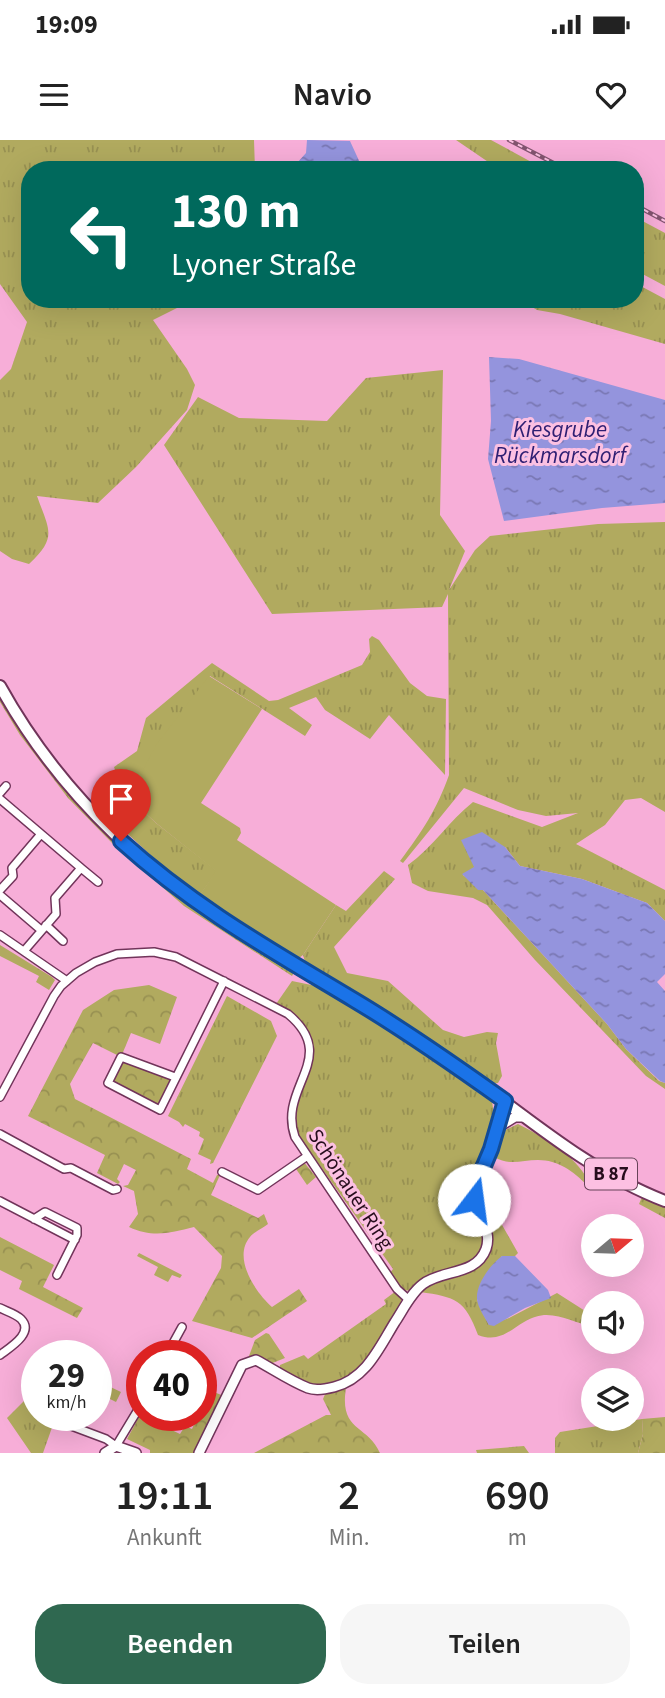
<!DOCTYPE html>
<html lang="de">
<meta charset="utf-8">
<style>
body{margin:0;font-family:"Source Sans 3",sans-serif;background:#f6f6f6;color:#222;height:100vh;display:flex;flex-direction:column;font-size:26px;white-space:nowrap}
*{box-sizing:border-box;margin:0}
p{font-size:23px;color:#767676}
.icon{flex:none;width:38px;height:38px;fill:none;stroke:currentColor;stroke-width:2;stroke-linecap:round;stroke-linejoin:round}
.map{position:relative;height:1313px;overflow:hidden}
.drawer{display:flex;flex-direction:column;background:#fff;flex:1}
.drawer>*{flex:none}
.banner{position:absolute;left:21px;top:21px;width:623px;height:147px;border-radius:28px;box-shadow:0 7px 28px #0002;background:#00695c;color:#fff;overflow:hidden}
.needle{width:46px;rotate:71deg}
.controls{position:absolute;left:581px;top:1074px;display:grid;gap:14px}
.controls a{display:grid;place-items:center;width:63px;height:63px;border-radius:50%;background:#fff;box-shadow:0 7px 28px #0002;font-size:35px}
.speed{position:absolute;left:21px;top:1200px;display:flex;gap:14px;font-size:35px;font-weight:700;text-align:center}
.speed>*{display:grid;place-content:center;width:91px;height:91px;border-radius:50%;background:#fff;box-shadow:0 7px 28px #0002;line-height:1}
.speed small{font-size:18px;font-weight:400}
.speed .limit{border:10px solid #d22;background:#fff;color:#111}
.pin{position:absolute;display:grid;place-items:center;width:60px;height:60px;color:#fff;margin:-72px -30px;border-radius:50% 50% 50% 0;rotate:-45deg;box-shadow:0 0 7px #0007}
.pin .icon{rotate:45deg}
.me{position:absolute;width:77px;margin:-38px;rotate:15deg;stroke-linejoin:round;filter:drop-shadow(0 0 5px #0008)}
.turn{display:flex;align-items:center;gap:24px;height:147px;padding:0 35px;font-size:32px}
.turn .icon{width:91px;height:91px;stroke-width:2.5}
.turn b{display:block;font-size:49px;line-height:60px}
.eta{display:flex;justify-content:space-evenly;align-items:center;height:119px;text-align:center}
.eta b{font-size:42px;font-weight:600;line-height:49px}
.primary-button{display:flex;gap:14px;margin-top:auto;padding:14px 35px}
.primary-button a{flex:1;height:80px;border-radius:28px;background:#2f6850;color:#fff;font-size:28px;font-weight:600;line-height:80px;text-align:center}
.primary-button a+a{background:#f6f6f6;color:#222}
.status{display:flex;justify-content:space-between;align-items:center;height:49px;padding:0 35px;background:#fff;direction:ltr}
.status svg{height:19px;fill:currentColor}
header{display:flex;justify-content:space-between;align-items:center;height:91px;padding:0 35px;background:#fff;font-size:32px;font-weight:600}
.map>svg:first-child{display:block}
</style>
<div class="status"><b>19:09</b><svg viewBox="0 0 49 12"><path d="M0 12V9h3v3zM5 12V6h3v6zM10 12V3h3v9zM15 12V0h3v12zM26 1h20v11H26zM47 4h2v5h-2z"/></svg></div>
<header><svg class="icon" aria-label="menu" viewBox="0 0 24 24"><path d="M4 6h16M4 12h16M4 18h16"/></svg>Navio<svg class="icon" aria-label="heart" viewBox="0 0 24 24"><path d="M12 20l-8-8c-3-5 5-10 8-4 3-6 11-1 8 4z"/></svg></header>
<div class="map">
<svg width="665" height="1313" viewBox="0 0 665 1313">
<defs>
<pattern id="grass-tufts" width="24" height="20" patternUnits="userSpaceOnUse" patternTransform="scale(1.75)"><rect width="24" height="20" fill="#b1aa5f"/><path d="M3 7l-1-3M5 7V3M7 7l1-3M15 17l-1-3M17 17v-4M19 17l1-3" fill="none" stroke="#989152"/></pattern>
<pattern id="forest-crowns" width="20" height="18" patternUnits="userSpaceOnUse" patternTransform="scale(1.75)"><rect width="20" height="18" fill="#b1aa5f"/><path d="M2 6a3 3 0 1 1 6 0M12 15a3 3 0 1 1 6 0" fill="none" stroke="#989152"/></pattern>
<pattern id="water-ripples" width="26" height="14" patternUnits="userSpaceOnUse" patternTransform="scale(1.75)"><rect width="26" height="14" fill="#9494dd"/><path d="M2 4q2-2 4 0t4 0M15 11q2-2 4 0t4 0" fill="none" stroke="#7977b3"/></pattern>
</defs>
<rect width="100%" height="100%" fill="#f7aed8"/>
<path fill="url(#grass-tufts)" d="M 0,0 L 254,0 L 255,30 L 30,30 L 30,159 L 195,159 L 153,180 L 187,229 L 195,245 L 187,270 L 136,327 L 98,363 L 37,356 C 49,390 58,397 29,424 L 12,419 L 0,411 L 0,240 L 11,229 L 27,182 L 0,144 Z
M 456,0 L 491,0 L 546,30 L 500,30 Z
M 635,77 L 665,93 L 665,146 L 635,130 Z
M 635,143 L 665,159 L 665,204 L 560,174 L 537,170 L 520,159 L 635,159 Z
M 443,230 L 440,375 L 465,411 L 449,450 L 475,410 L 490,396 L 598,384 L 665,382 L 665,672 L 641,658 L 625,660 L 605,685 L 576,704 L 665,750 L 665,781 L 647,763 L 582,739 L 520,726 L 505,707 L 463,735 L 483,750 L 607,884 L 626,909 L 659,941 L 665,943 L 665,949 L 646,936 L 535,820 L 487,765 L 473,758 L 428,751 L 412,743 L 408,725 C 433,707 449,681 473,662 L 542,687 L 578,673 L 546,676 L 518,670 L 464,648 L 403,723 L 400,721 C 422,692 437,669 449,635 L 448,454 L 442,467 L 272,474 L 164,305 L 198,257 L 239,278 L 327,281 L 366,238 Z
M 372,496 L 379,500 L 410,543 L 427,556 L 446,559 L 445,635 L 389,575 L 370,599 L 325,570 L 316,557 L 289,568 L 312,585 L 305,596 L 210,536 L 129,658 L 156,683 L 217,731 L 200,755 L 158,722 L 101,669 L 107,667 L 113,672 L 123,668 L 124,654 L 114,627 L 137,611 L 146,578 L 212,523 L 269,561 L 278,560 L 362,525 L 370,512 L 369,499 Z
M 0,552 L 119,703 L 296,829 L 292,836 L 184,766 L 115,706 L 68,658 L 20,595 L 0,562 Z
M 384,731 L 395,739 L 334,807 L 347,833 L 388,841 L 443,890 L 464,897 L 487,892 L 498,893 L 496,903 L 502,936 L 498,943 L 491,944 L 306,825 L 303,815 L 336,765 L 346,771 Z
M 292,841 L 321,847 L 420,909 L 492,961 L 495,982 L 472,1045 L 466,1050 L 484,1091 L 482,1110 L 470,1123 L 424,1137 L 411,1151 L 403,1150 L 390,1133 L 393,1129 L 304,1003 L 301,1004 L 293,983 L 294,968 L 311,926 L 312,904 L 308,892 L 300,879 L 276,864 Z
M 227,856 L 271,881 L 277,896 L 213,1023 L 210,1024 L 211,1020 L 198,1014 L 204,999 L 199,996 L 200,992 L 185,984 L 183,987 L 179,982 L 168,976 Z
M 518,984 C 543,997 575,1015 588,1040 L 587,1045 C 573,1031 558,1020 538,1020 C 522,1020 509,1026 494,1017 L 484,1053 L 518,1113 L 515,1116 L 502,1116 L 477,1159 L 478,1162 L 489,1185 L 509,1178 L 557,1153 L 593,1176 L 593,1186 C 576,1184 562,1174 544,1175 C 516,1178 507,1206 478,1195 C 465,1160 456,1157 420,1152 L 424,1146 C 450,1136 501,1131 491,1090 C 488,1078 478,1067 479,1054 C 479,1036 495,1010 501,992 Z
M 642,1057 L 665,1067 L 665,1078 L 639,1064 Z
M 396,1151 L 401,1158 L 401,1165 C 390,1184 371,1221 355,1234 C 342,1244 318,1249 303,1243 C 295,1239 287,1233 280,1229 L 280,1225 L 304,1215 L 308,1219 L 386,1164 L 384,1160 Z
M 24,1261 L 31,1271 L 37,1268 L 37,1276 L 52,1276 L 55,1279 L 43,1313 L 31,1313 L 7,1278 Z
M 642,1279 L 643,1294 L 638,1313 L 555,1313 L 555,1298 L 560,1292 Z
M 524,1306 L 529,1313 L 477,1313 L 476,1310 Z"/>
<path fill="url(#forest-crowns)" d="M 0,805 L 52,837 L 55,840 L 49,850 L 36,842 L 39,836 L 0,816 Z
M 149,845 L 177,857 L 160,904 L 131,893 L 121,917 L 175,937 L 160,970 L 108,943 L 121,917 L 93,903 L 70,944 L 75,959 L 191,1019 L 187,1029 L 213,1043 L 217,1035 L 220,1035 L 211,1055 L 258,1078 L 264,1074 L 268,1084 C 263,1088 254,1092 250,1097 C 232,1118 256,1153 272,1167 L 299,1149 L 307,1161 L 252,1198 L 192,1181 L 221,1128 L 222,1116 L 194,1087 C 170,1093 153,1098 129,1087 L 138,1074 L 134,1051 L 123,1046 L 128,1045 L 136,1030 L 124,1024 L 117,1039 L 120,1042 L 118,1044 L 97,1033 L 105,1015 L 28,976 L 83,870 L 114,850 Z
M 303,1021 L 316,1037 L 307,1045 L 294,1026 Z
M 0,1097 L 54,1125 L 43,1147 L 83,1168 L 77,1178 L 19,1149 L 22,1141 L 0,1130 Z
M 266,1193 L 269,1194 L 285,1218 L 270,1224 L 255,1216 L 249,1216 L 255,1200 Z
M 201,1247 L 224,1256 L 194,1313 L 150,1313 L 150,1310 L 127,1299 L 140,1275 L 180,1294 L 185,1286 L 192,1289 L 197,1278 L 194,1276 L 201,1276 Z
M 346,1248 C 339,1292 367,1284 380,1313 L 254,1313 L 326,1275 L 331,1275 L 323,1259 L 326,1252 Z
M 665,1277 L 665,1313 L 638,1313 L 643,1294 L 642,1279 Z"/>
<path fill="#b1aa5f" d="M 209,536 L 262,569 L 201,663 L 240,688 L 241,693 L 237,700 L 336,765 L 303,815 L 299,818 L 259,794 L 250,794 L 197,759 L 216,731 L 156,683 L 129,658 L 156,605 Z
M 139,1113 L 182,1135 L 180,1138 L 172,1135 L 168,1142 L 154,1135 L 158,1127 L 137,1116 Z
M 102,1243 L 121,1252 L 116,1262 L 98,1253 Z"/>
<path fill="url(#water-ripples)" d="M 307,0 L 350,1 L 361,25 L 342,30 L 298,30 L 297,23 L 306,13 Z
M 387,159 L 431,159 C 418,170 400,168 387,159 Z
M 489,217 L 519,219 L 665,260 L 665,363 L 602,368 L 504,381 L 488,319 L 491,281 Z
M 482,692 L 505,707 L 520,726 L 582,739 L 647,763 L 665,781 L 665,834 L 657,842 L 665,851 L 665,943 L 660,941 L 626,909 L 607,884 L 483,750 L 478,750 L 462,734 L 474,727 L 461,700 Z
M 502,1116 L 515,1116 L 548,1150 L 551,1158 L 525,1168 L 494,1186 L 489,1185 C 485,1178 478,1168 477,1159 C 476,1144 490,1125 502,1116 Z"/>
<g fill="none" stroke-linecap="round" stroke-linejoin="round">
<g stroke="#71345a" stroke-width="10">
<path id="minor" d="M 0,653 L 6,646
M 0,659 L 81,728 L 55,758 L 56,774 L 24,811
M 81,728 L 98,742
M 0,750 L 13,736 L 12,728 L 41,694
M 0,755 L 41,790
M 46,785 L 63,801
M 0,795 L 67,841
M 175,937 L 121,917 L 108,943 L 160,970 L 224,841
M 0,957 L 54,856 L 61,846 L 76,833 L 95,822 L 117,814 L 154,812 L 176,817 L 288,874 C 341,918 277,947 295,997 L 397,1149 L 409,1160
M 0,994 L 64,1029 L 71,1028 L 113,1050 L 117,1049
M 222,1032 L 258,1050 L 306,1017
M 0,1061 L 75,1100
M 34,1079 L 45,1072 L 77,1088 L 77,1095 L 57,1135
M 0,1168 C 6,1171 16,1174 21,1179 C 35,1193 9,1208 0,1215
M 166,1216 L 182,1187
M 58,1281 L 106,1299 L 116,1306 L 142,1263"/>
</g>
<g stroke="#71345a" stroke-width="12">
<path id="tertiary" d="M 497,988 L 515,977 L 525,977
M 105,1313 L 116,1306 L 136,1313
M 199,1313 L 242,1225 L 256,1220 C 273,1229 290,1241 308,1248 C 316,1251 326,1249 334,1247 C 366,1239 379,1208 395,1182 C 403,1170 411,1153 423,1144 C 443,1129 476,1136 486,1109 C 494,1087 470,1069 475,1047 C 478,1035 485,1024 489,1012 C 496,996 500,978 505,961"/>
</g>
<g stroke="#71345a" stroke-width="14">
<path id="primary" d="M 0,546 C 48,633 117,705 197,763 C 274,819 360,861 439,914 C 511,963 583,1030 665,1061"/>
</g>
<use href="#minor" stroke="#fff" stroke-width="7"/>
<use href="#tertiary" stroke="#fff" stroke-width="9"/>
<use href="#primary" stroke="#fff" stroke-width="10"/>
<g stroke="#835470" stroke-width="4.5">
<path id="rail" d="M 509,0 L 567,30
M 635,65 L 665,81"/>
</g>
<use href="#rail" stroke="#fcc0e2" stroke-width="2" stroke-dasharray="5" stroke-linecap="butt"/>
</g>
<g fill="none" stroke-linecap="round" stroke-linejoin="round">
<g stroke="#114b97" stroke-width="18">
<path id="route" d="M 121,701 C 194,767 271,810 354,860 C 406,891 456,926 505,961 L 491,1009 L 475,1047 L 474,1060"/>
</g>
<use href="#route" stroke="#1a73e8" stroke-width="12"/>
</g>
<g text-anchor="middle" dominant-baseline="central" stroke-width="6" stroke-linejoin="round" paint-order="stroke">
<rect fill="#fcc0e2" stroke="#674358" stroke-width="2" x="585" y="1018.5" width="52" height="31" rx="5"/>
<g font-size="19" font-weight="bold" fill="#270d1d">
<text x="611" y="1034">B 87</text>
</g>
<g font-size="21" fill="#270d1d" stroke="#fcc0e2">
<text transform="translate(351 1049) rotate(57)">Schönauer Ring</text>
</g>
<g font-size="23" font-style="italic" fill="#2e1e72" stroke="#fcc0e2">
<text x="560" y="289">Kiesgrube<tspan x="560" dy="26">Rückmarsdorf</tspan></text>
</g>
</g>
</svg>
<div class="controls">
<a><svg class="needle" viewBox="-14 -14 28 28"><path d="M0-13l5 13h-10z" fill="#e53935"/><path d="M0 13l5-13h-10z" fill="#767676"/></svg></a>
<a><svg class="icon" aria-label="sound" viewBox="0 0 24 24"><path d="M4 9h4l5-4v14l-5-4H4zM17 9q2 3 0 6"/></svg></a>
<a><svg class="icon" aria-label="layers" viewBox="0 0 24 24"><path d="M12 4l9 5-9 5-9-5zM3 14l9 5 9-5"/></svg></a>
</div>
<div class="speed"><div>29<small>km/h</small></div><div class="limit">40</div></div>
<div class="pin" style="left:121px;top:701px;background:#d93025"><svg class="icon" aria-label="arrive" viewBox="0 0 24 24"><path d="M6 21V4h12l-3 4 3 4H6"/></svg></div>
<svg class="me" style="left:474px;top:1060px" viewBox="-20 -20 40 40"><circle r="19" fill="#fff"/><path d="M0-13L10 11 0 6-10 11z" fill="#1a73e8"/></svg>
<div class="banner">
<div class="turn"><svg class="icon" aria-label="left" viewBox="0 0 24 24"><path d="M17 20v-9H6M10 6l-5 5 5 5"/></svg><div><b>130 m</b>Lyoner Straße</div></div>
</div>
</div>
<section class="drawer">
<div class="eta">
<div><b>19:11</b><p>Ankunft</p></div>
<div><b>2</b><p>Min.</p></div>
<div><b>690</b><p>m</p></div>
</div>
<div class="primary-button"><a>Beenden</a><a>Teilen</a></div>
</section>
